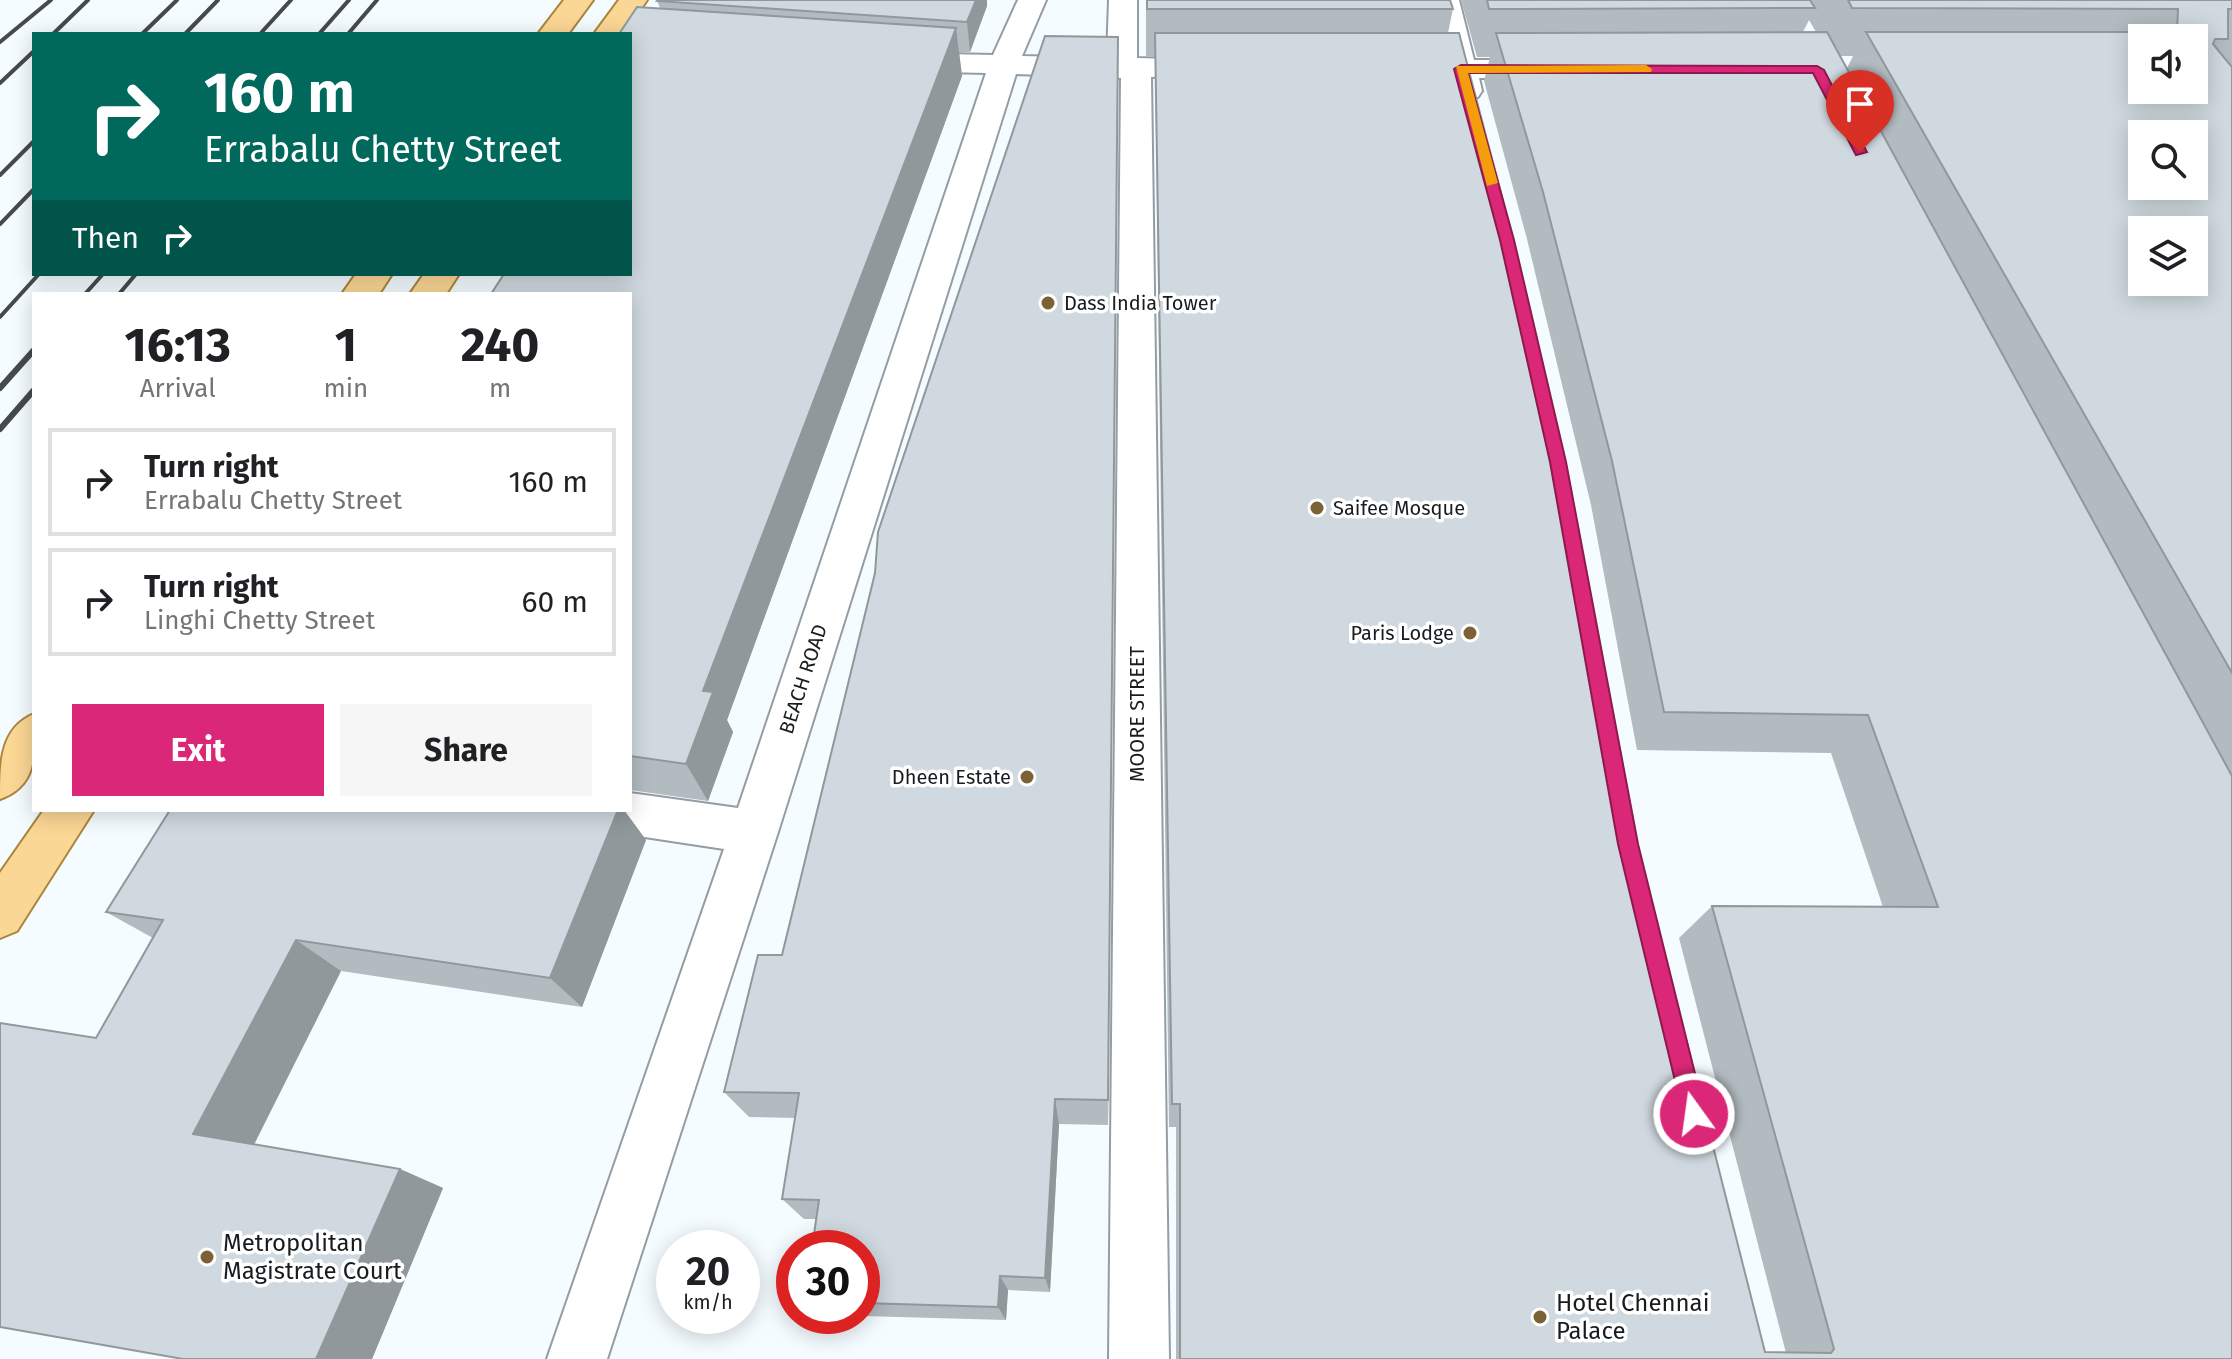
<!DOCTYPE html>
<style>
body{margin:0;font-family:"Fira Sans",sans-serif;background:#f6f6f6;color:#202124;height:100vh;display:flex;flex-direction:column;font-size:30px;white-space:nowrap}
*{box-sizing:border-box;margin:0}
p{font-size:26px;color:#757577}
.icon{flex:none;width:44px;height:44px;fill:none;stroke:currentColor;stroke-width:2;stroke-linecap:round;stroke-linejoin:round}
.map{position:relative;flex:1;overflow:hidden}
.panel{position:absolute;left:32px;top:292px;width:600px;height:520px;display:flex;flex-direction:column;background:#fff;border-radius:0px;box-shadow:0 4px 20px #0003}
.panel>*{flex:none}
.hud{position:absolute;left:32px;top:32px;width:600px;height:244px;border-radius:0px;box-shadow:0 4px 20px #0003;background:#00695c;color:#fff;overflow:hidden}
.tools{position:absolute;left:2128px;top:24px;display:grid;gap:16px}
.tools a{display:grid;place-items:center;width:80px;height:80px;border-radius:0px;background:#fff;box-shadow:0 4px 20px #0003;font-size:40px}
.speed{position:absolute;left:656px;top:1230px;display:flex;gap:16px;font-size:40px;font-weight:700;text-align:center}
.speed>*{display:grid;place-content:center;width:104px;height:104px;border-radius:50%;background:#fff;box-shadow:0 4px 20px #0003;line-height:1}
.speed small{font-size:20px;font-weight:400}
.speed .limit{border:12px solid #d22;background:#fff;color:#111}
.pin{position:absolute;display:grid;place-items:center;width:68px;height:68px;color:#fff;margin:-82px -34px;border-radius:50% 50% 50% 0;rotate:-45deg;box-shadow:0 0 8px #0007}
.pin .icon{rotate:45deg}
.me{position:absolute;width:88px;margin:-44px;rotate:346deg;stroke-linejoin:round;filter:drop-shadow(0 0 6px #0008)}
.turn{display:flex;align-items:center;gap:28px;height:168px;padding:0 40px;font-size:36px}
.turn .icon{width:104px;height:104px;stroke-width:2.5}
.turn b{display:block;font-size:56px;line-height:68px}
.then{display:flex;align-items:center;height:76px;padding:0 40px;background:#0003;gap:16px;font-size:30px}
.eta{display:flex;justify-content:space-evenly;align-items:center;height:136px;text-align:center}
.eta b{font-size:48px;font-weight:700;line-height:56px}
.action{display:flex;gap:16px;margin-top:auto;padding:16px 40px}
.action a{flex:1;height:92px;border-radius:0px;background:#db2777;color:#fff;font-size:32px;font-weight:700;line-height:92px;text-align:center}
.action a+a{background:#f6f6f6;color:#202124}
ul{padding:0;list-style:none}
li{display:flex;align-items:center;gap:24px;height:108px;margin:0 16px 12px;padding:0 24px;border:4px solid #e0e0e0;border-radius:0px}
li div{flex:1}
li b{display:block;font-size:30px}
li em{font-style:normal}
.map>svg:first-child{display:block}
</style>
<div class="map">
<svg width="2232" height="1359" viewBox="0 0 2232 1359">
<rect width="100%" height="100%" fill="#f5fcff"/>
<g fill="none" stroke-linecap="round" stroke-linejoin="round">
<g stroke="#949da3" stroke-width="4">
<path id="minor" d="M 1018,0 L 1046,0 L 1022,56 L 1107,58 L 1109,0 L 1137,0 L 1137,58 L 1215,60 L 1226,63 L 1230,69 L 1226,75 L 1151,77 L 1169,1359 L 1109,1359 L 1121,78 L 1016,74 L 778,832 L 607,1359 L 547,1359 L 724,849 L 605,831 L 588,825 L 582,810 L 630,810 L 630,793 L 738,808 L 986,73 L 900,71 L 889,68 L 885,62 L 889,56 L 900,53 L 993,55 Z
M 1431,0 L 1459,0 L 1474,60 L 1547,60 L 1558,63 L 1562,69 L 1558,75 L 1547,78 L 1479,78 L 1482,91 L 1478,97 L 1456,97 L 1449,78 L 1396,75 L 1392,69 L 1396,63 L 1445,60 Z"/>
</g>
<g stroke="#aa853d" stroke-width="4">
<path id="major" d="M 564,0 L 593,0 L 568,34 L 538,34 Z
M 619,0 L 647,0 L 624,34 L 594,34 Z
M 356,274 L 392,274 L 379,294 L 342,294 Z
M 424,274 L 459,274 L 446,294 L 410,294 Z
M 34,714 C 34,750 40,785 0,799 C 0,763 0,728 34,714 Z
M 44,810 L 94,810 L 17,931 L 0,938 L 0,873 Z"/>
</g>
<use href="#minor" fill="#fff" fill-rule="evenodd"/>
<use href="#major" fill="#fbd795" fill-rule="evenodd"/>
<path stroke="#454a4c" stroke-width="4" d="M 53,34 L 88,0
M 142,34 L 177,0
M 185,34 L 218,0
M 260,34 L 291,0
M 319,34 L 349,0
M 348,34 L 377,0
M 0,42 L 51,0
M 0,83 L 34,51
M 0,175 L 34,141
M 0,224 L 34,189
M 85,294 L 103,274
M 119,294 L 136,274
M 0,317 L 39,274"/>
<path stroke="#454a4c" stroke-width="6" d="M 0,388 L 34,350
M 0,429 L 34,390"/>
</g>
<path fill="#b2bbc0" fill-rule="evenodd" d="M 658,0 L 987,0 L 987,6 L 970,52 L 959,52 L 962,76 L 727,720 L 733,732 L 708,801 L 630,790 L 630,792 L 630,274 L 660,8 L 657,1 Z
M 1146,0 L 1450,0 L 1453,9 L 1448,33 L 1645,892 L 1765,1352 L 1786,1353 L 1679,938 L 1712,906 L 1883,907 L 1831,753 L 1637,750 L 1591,505 L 1527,239 L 1484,81 L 1490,57 L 1477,57 L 1461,0 L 2232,0 L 2232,1359 L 1176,1359 L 1176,1127 L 1169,1127 L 1155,57 L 1146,57 ZM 1809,20 L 1816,32 L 1803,32 ZM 1840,56 L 1853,56 L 1847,68 Z
M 1118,37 L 1108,1125 L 1059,1124 L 1050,1292 L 1008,1290 L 1006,1320 L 862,1316 L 862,1248 L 816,1219 L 804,1219 L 782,1199 L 795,1118 L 749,1117 L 724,1092 L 782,955 Z
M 170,810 L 624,810 L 646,840 L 582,1007 L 341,971 L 254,1145 L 400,1169 L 443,1188 L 372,1359 L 96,1038 L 153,938 L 106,912 Z"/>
<path fill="#91989c" d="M 976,0 L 987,0 L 987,6 L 970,52 L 967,22 Z
M 956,28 L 962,76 L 727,720 L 733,732 L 708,801 L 686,764 L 703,691 Z
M 1118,37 L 1108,1125 L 1108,1100 Z
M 618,810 L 624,810 L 646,840 L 582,1007 L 550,978 Z
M 296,940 L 341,971 L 248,1156 L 193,1134 Z
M 1055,1099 L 1059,1124 L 1050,1292 L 1045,1278 Z
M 400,1169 L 443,1188 L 372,1359 L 316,1359 Z
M 1000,1276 L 1008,1290 L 1006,1320 L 998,1307 Z"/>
<path fill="#cfd9df" stroke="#91989c" stroke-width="2" fill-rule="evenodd" d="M 658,0 L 976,0 L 967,22 L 657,1 Z
M 1147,0 L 1450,0 L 1453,9 L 1147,9 Z
M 1487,0 L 1810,0 L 1815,8 L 1489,9 Z
M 1848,0 L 2232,0 L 2232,9 L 2228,9 L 2228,39 L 2215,39 L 2213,44 L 2232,67 L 2232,673 L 1866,32 L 2177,32 L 2178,9 L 1852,8 ZM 2142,38 L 2194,38 L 2194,90 L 2142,90 ZM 2142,134 L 2194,134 L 2194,186 L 2142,186 ZM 2142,230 L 2194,230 L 2194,282 L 2142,282 Z
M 637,7 L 956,28 L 703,691 L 713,692 L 686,764 L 630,756 L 630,294 L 491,294 L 504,274 L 630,274 L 630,34 L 619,34 Z
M 1827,32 L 2232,776 L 2232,1359 L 1180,1359 L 1180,1104 L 1172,1104 L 1155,33 L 1459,33 L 1501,193 L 1564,462 L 1645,892 L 1649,893 L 1765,1352 L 1831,1353 L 1834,1349 L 1712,906 L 1938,907 L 1868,715 L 1664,712 L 1612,461 L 1543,192 L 1496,33 Z
M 1045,36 L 1118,37 L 1108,1100 L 1055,1099 L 1045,1278 L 1000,1276 L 998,1307 L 862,1303 L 862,1248 L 812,1248 L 819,1200 L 782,1199 L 799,1093 L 724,1092 L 758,955 L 782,955 L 875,573 L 878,532 Z
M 170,810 L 618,810 L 550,978 L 296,940 L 193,1134 L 400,1169 L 316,1359 L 183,1359 L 0,1327 L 0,1023 L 96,1038 L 163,920 L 106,912 Z"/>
<path fill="#db2777" stroke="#8e194d" stroke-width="2" d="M 1461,65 L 1817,66 L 1824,70 L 1867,152 L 1856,155 L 1813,73 L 1468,73 L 1514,240 L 1566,462 L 1638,844 L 1705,1114 L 1702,1122 L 1694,1126 L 1686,1122 L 1683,1114 L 1618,844 L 1550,462 L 1500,240 L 1454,69 Z"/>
<path fill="#f59e0b" d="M 1646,65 L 1652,69 L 1651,72 L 1468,73 L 1498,183 L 1487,186 L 1456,66 Z"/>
<g fill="#7b6133" stroke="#fff" stroke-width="3">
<circle cx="1048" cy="303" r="8"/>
<circle cx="1317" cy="508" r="8"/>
<circle cx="1470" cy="633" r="8"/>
<circle cx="1027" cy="777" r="8"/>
<circle cx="207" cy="1257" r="8"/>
<circle cx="1540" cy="1317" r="8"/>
</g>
<g text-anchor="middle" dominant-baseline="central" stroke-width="7" stroke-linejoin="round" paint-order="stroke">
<g font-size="20" fill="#181c1e" stroke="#fff" text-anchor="start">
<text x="1064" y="303">Dass India Tower</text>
<text x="1333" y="508">Saifee Mosque</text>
<text x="1454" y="633" text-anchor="end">Paris Lodge</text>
<text x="1011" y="777" text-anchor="end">Dheen Estate</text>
</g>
<g font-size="20" fill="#181c1e" stroke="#fff">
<text transform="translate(803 679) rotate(-72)">BEACH ROAD</text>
<text transform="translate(1137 714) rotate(-90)">MOORE STREET</text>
</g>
<g font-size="24" fill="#181c1e" stroke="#fff" text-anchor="start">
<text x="223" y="1243">Metropolitan<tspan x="223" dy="28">Magistrate Court</tspan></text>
<text x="1556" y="1303">Hotel Chennai<tspan x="1556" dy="28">Palace</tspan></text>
</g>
</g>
</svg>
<div class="tools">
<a><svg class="icon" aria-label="sound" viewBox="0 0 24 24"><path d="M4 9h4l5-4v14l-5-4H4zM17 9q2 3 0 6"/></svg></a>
<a><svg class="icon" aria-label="search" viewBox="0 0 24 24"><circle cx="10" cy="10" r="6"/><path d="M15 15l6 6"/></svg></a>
<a><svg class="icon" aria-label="layers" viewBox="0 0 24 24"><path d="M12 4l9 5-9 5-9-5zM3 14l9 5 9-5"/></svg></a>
</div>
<div class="speed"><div>20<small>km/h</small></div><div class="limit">30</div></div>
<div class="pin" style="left:1860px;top:152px;background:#d93025"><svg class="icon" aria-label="arrive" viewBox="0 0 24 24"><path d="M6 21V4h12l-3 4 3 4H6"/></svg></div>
<svg class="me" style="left:1694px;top:1114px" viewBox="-20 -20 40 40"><circle r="17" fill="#db2777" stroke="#fff" stroke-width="3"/><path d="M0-11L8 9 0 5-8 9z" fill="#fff"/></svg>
<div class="hud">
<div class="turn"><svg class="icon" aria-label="right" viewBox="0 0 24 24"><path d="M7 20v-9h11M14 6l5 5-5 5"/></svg><div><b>160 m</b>Errabalu Chetty Street</div></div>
<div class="then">Then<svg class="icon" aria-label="right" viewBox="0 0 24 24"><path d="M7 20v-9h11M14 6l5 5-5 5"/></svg></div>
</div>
<section class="panel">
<div class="eta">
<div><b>16:13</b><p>Arrival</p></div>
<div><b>1</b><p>min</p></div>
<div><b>240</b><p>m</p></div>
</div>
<ul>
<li><svg class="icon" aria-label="right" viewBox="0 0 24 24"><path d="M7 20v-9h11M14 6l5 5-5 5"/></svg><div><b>Turn right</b><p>Errabalu Chetty Street</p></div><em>160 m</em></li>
<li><svg class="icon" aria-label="right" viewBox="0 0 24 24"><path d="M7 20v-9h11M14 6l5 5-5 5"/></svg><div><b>Turn right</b><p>Linghi Chetty Street</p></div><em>60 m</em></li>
</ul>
<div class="action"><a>Exit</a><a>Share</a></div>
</section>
</div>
